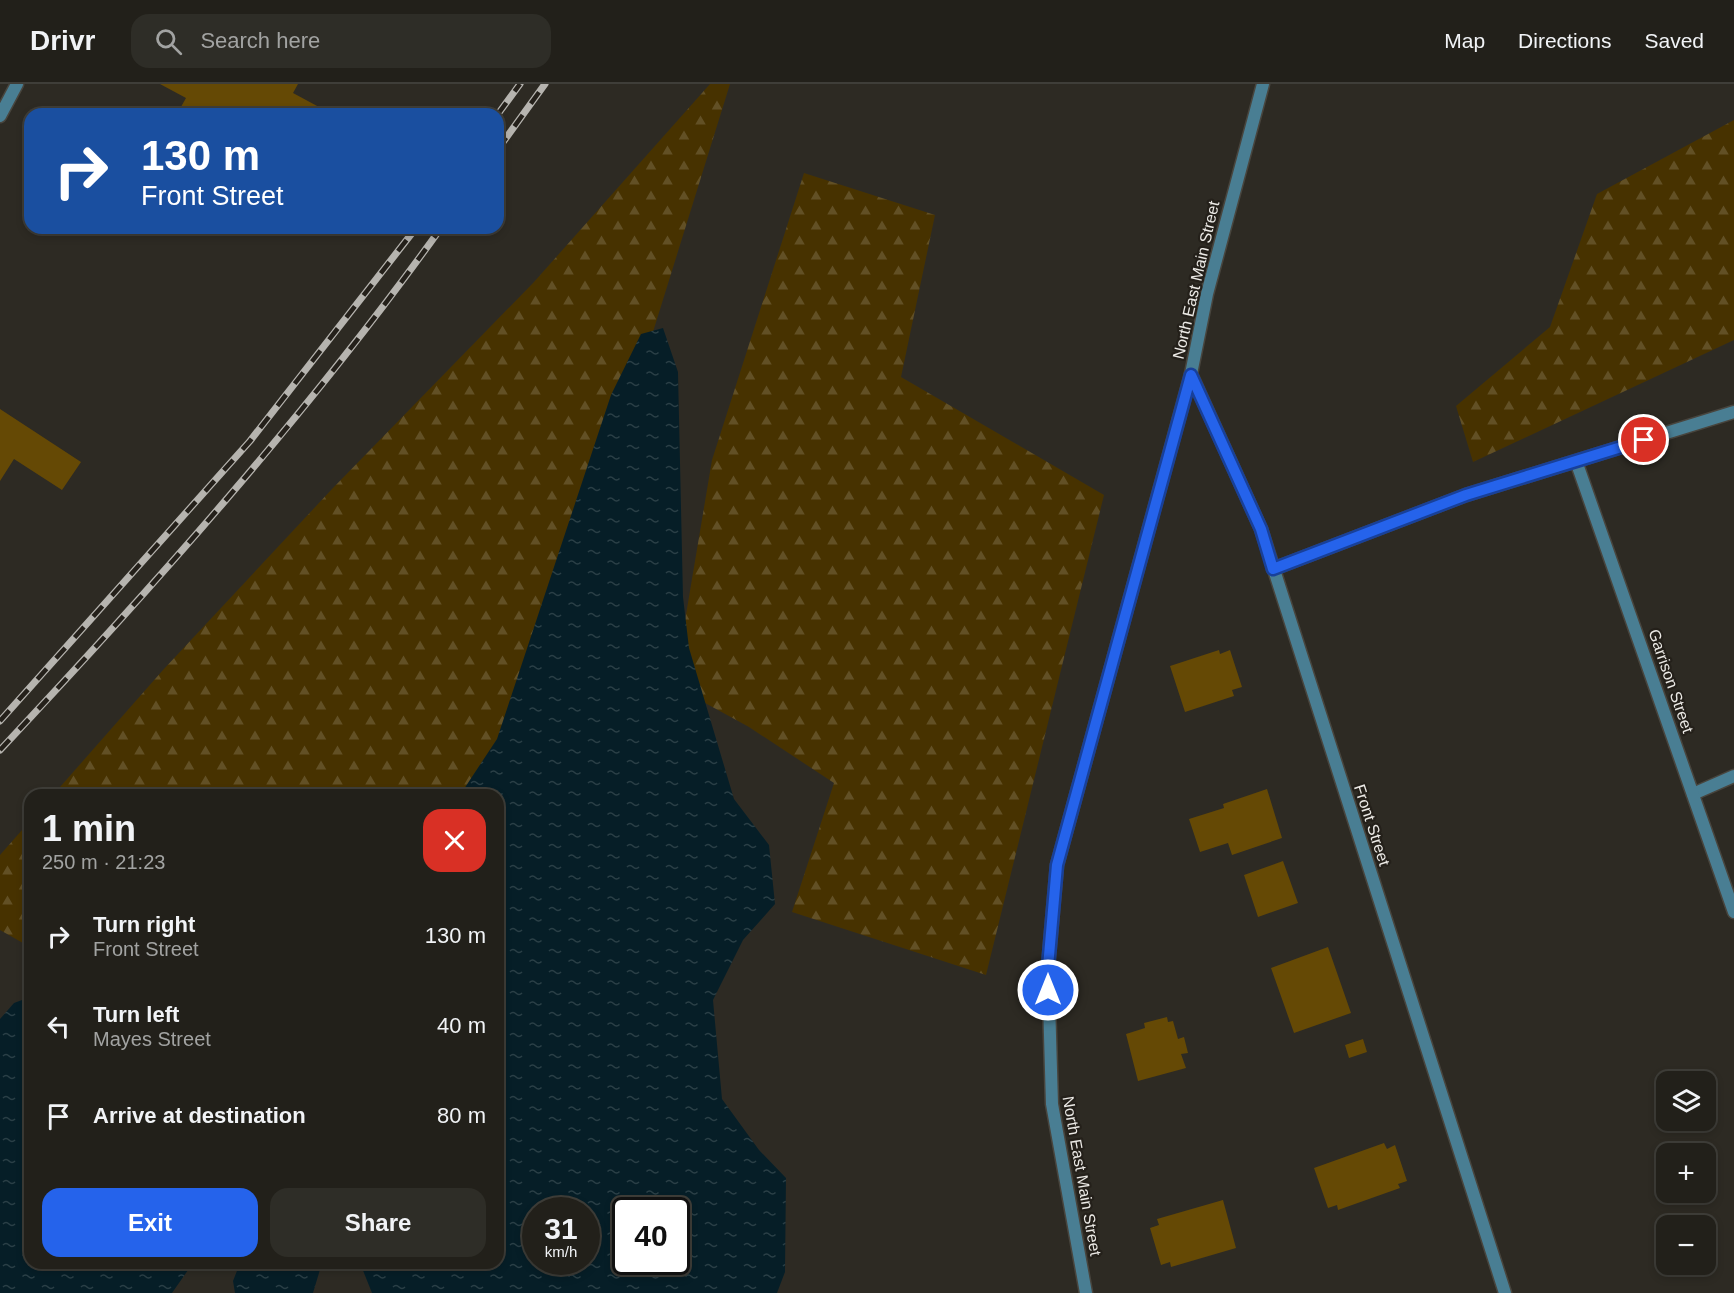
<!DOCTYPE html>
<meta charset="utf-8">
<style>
body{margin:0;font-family:Arial,sans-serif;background:#2e2d27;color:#f1f3f6;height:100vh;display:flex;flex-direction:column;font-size:22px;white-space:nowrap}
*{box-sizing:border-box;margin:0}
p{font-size:20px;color:#a2a3a2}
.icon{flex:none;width:33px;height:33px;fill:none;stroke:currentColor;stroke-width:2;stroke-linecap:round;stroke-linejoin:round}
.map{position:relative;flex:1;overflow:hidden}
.side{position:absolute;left:24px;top:705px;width:480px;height:480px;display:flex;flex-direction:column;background:#22201a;border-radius:18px;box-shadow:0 3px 9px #0003,0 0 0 2px #3f3e39}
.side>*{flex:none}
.banner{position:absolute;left:24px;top:24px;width:480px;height:126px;border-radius:18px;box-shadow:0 3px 9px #0003,0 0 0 2px #3f3e39;background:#1a4fa0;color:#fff;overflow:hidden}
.buttons{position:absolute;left:1656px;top:987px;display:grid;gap:12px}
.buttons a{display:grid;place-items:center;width:60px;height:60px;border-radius:12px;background:#22201a;box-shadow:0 3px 9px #0003,0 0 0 2px #3f3e39;font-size:30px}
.speed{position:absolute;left:522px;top:1113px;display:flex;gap:12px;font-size:30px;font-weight:700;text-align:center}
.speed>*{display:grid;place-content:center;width:78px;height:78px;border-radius:50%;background:#22201a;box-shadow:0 3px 9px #0003,0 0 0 2px #3f3e39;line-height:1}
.speed small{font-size:15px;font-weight:400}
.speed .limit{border:3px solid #111;border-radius:9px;background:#fff;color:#111}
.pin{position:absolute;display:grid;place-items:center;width:51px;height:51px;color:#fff;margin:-26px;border:3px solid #fff;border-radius:50%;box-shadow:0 2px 6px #0007}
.me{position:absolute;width:66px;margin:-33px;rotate:0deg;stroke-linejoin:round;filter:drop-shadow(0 0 4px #0008)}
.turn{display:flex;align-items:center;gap:21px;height:126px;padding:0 18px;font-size:27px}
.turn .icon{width:78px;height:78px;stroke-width:2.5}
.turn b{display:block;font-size:42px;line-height:51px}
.round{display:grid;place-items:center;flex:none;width:63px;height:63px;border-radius:18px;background:#2e2d27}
.overview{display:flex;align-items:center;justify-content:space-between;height:102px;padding:0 18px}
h1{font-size:36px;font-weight:700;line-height:45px}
.primary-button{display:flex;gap:12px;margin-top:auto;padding:12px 18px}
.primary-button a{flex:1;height:69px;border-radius:18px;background:#2563eb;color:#fff;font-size:24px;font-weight:700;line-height:69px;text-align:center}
.primary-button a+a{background:#2e2d27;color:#f1f3f6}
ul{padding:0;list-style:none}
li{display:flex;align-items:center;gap:18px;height:90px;padding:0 18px}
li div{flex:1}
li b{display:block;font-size:22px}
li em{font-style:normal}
header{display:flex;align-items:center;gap:36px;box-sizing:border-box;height:84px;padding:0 30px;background:#22201a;border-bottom:2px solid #3f3e39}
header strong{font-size:28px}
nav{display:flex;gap:33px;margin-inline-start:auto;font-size:21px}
.search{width:420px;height:54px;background:#2e2d27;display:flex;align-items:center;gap:15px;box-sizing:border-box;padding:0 21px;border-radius:18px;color:#a2a3a2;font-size:22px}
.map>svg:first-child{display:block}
</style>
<header>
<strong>Drivr</strong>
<div class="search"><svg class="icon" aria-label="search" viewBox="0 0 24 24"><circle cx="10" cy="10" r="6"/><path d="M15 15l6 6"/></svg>Search here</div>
<nav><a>Map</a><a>Directions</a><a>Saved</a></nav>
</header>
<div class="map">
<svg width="1734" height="1209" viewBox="0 0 1734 1209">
<defs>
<pattern id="forest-firs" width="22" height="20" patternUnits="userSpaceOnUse" patternTransform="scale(1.5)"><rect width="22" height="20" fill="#473200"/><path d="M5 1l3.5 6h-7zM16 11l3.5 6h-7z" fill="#625025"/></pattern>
<pattern id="water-ripples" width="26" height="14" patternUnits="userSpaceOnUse" patternTransform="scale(1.5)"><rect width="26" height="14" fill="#061e27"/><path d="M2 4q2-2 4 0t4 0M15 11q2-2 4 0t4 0" fill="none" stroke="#2a3f46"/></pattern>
</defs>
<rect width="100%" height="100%" fill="#2d2a23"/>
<path fill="url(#forest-firs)" d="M 710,0 L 730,0 L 616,367 L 498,711 L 53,711 L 163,586 L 332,405 L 534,198 Z
M 1734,36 L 1734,256 L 1473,378 L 1456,322 L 1550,243 L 1597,110 Z
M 804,89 L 935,131 L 901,293 L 1104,411 L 986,891 L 792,828 L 834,699 L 749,643 L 674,602 L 712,376 Z
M 30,737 L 30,863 L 0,846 L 0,771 Z"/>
<path fill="url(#water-ripples)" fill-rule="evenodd" d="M 663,244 L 678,288 L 683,513 L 689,564 L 734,715 L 769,761 L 775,820 L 743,856 L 713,916 L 722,1015 L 759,1066 L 786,1094 L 785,1188 L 777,1209 L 372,1209 L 360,1179 L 498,1179 L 498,711 L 460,711 L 497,655 L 611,311 L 641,250 ZM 536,1126 L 586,1126 L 586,1178 L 536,1178 ZM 626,1126 L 676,1126 L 676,1178 L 626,1178 Z
M 30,913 L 30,1179 L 193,1179 L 172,1209 L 0,1209 L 0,935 L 14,919 Z
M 240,1179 L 322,1179 L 313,1209 L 235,1209 L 233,1197 Z"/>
<path fill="#654905" d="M 160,0 L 298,0 L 293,9 L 332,30 L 177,30 L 186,14 Z
M 0,325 L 81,378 L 62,406 L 14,375 L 0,397 Z
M 1219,566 L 1220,570 L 1230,566 L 1242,603 L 1232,606 L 1234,612 L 1185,628 L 1170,582 Z
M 1267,705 L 1282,754 L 1232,771 L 1228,759 L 1200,768 L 1189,735 L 1224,724 L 1223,720 Z
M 1283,777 L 1298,819 L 1258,833 L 1244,791 Z
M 1328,863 L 1351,929 L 1294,949 L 1271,884 Z
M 1167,933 L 1168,938 L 1173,937 L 1178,955 L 1184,953 L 1188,969 L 1181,970 L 1186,984 L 1138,997 L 1126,950 L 1145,944 L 1144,939 Z
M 1363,955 L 1367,968 L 1349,974 L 1345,961 Z
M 1384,1059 L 1387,1065 L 1395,1061 L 1407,1097 L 1398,1100 L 1400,1104 L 1338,1126 L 1337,1121 L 1328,1124 L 1314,1084 Z
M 1223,1116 L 1236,1164 L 1171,1183 L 1170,1178 L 1161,1181 L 1150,1144 L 1159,1141 L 1157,1135 Z"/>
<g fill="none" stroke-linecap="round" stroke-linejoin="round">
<g stroke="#48453e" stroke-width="15">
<path id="service" d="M 0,32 L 17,0
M 1693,710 L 1734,692"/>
</g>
<g stroke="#48453e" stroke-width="15">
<path id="minor" d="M 1191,290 L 1261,445 L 1505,1209
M 1576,377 L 1734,828
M 1273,485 L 1466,411 L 1734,328"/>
</g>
<g stroke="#48453e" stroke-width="15">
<path id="tertiary" d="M 1086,1209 L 1052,1020 L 1048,883 L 1057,781 L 1191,290 L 1207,210 L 1263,0"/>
</g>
<use href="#service" stroke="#497e93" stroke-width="12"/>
<use href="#minor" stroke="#497e93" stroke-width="12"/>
<use href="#tertiary" stroke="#497e93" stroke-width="12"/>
<g stroke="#b6b4af" stroke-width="7">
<path id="rail" d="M 498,30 L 520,0
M 498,65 L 545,0
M 0,637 L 250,357 L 416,144
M 0,666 C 155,501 309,328 441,144"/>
</g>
<use href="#rail" stroke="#24201a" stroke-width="4.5" stroke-dasharray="14" stroke-linecap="butt"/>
</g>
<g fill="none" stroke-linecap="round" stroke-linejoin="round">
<g stroke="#184099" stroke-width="15">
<path id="route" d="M 1048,906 L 1048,883 L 1057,781 L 1191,291 L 1261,445 L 1273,485 L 1466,411 L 1644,356"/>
</g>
<use href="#route" stroke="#2563eb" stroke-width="10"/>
</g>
<g text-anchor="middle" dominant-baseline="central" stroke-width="4.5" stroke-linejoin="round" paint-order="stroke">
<g font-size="16" fill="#eceae6" stroke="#24201a">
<text transform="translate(1196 196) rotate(-77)">North East Main Street</text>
<text transform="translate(1671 597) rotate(71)">Garrison Street</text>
<text transform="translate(1372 741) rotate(72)">Front Street</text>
<text transform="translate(1082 1092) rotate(80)">North East Main Street</text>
</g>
</g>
</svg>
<div class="buttons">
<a><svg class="icon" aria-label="layers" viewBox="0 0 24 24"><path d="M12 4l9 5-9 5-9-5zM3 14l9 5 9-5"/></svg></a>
<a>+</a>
<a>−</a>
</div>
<div class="speed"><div>31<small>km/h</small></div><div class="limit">40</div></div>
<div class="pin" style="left:1644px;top:356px;background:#d93025"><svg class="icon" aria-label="arrive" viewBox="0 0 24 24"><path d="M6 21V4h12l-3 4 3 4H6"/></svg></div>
<svg class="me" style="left:1048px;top:906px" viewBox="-20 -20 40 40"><circle r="17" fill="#2563eb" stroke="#fff" stroke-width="3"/><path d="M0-11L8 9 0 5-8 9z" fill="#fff"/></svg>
<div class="banner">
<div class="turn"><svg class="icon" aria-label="right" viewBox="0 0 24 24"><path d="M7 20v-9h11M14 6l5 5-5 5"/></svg><div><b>130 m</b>Front Street</div></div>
</div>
<section class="side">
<div class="overview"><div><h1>1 min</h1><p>250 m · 21:23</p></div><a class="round" style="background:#d93025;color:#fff"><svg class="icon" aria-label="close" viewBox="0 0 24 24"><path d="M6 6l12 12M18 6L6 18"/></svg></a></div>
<ul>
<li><svg class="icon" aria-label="right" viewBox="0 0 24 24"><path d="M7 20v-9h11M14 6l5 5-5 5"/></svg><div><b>Turn right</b><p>Front Street</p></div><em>130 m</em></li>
<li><svg class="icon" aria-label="left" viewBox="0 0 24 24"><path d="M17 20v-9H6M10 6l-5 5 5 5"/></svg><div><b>Turn left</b><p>Mayes Street</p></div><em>40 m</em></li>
<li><svg class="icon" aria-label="arrive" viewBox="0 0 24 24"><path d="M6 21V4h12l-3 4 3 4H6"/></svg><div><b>Arrive at destination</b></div><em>80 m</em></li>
</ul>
<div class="primary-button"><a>Exit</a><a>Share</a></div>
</section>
</div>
